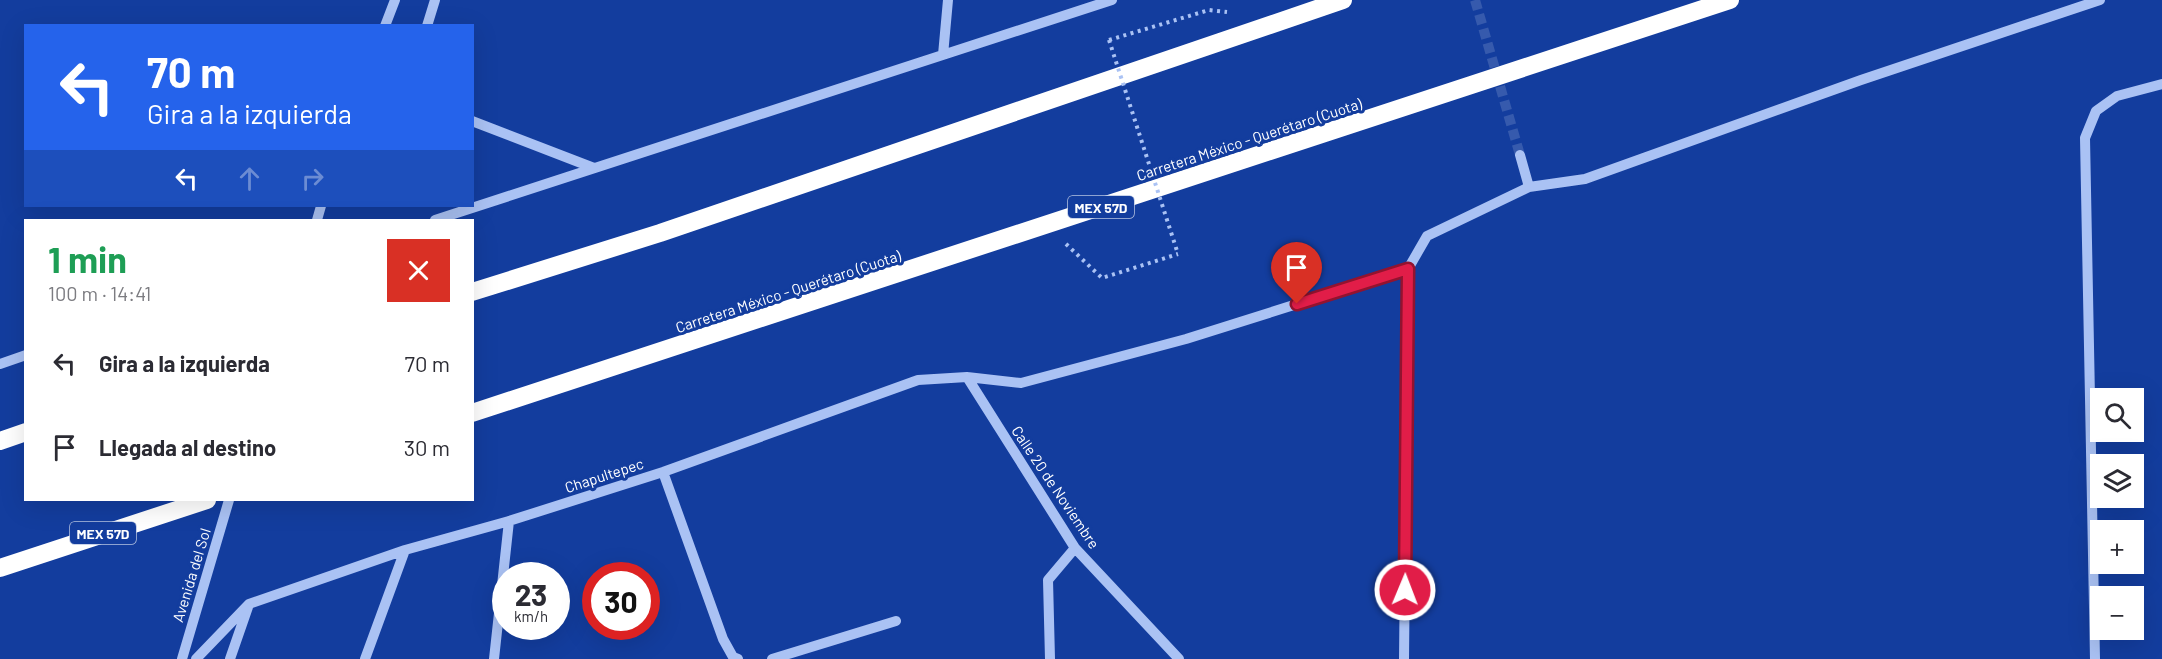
<!DOCTYPE html>
<html lang="es">
<meta charset="utf-8">
<style>
body{margin:0;font-family:Barlow,sans-serif;background:#f7f7f7;color:#2b2b33;height:100vh;display:flex;flex-direction:column;font-size:22px;white-space:nowrap}
*{box-sizing:border-box;margin:0}
p{font-size:20px;color:#7c7c81}
.icon{flex:none;width:33px;height:33px;fill:none;stroke:currentColor;stroke-width:2;stroke-linecap:round;stroke-linejoin:round}
.map{position:relative;flex:1;overflow:hidden}
.details{position:absolute;left:24px;top:219px;width:450px;height:282px;display:flex;flex-direction:column;background:#fff;border-radius:0px;box-shadow:0 6px 24px #0002}
.details>*{flex:none}
.banner{position:absolute;left:24px;top:24px;width:450px;height:183px;border-radius:0px;box-shadow:0 6px 24px #0002;background:#2563eb;color:#fff;overflow:hidden}
.controls{position:absolute;left:2090px;top:388px;display:grid;gap:12px}
.controls a{display:grid;place-items:center;width:54px;height:54px;border-radius:0px;background:#fff;box-shadow:0 6px 24px #0002;font-size:30px}
.speed{position:absolute;left:492px;top:562px;display:flex;gap:12px;font-size:30px;font-weight:700;text-align:center}
.speed>*{display:grid;place-content:center;width:78px;height:78px;border-radius:50%;background:#fff;box-shadow:0 6px 24px #0002;line-height:1}
.speed small{font-size:15px;font-weight:400}
.speed .limit{border:9px solid #d22;background:#fff;color:#111}
.pin{position:absolute;display:grid;place-items:center;width:51px;height:51px;color:#fff;margin:-62px -26px;border-radius:50% 50% 50% 0;rotate:-45deg;box-shadow:0 0 6px #0007}
.pin .icon{rotate:45deg}
.me{position:absolute;width:66px;margin:-33px;rotate:1deg;stroke-linejoin:round;filter:drop-shadow(0 0 4px #0008)}
.turn{display:flex;align-items:center;gap:21px;height:126px;padding:0 24px;font-size:27px}
.turn .icon{width:78px;height:78px;stroke-width:2.5}
.turn b{display:block;font-size:42px;line-height:51px}
.lanes{display:flex;align-items:center;height:57px;padding:0 24px;background:#0003;justify-content:center;gap:30px;direction:ltr}
.lanes .off{opacity:.35}
.round{display:grid;place-items:center;flex:none;width:63px;height:63px;border-radius:0px;background:#f7f7f7}
.head{display:flex;align-items:center;justify-content:space-between;height:102px;padding:0 24px}
h1{font-size:36px;font-weight:700;line-height:45px;color:#1e9e55}
ul{padding:0;list-style:none}
li{display:flex;align-items:center;gap:18px;height:84px;padding:0 24px}
li div{flex:1}
li b{display:block;font-size:22px}
li em{font-style:normal}
.map>svg:first-child{display:block}
</style>
<div class="map">
<svg width="2162" height="659" viewBox="0 0 2162 659">
<rect width="100%" height="100%" fill="#133d9e"/>
<g fill="none" stroke-linecap="round" stroke-linejoin="round">
<path stroke="#365aad" stroke-width="10" stroke-dasharray="10 5" stroke-linecap="butt" d="M 1475,0 L 1520,155"/>
<path stroke="#aac2f4" stroke-width="4" stroke-dasharray="3 4.5" stroke-linecap="butt" d="M 1109,40 L 1209,10 L 1227,12
M 1066,244 L 1102,278 L 1178,254"/>
<path stroke="#aac2f4" stroke-width="10" d="M 385,26 L 395,0
M 427,26 L 435,0
M 943,55 L 948,0
M 472,121 L 594,168
M 1520,155 L 1529,187
M 317,220 L 321,206
M 435,220 L 1112,0
M 0,364 L 26,355
M 967,377 L 1075,548 L 1179,659
M 663,472 L 723,639 L 733,657 L 738,659
M 182,659 L 229,500
M 196,659 L 249,604 L 405,550 L 509,521 L 663,472 L 918,380 L 967,377 L 1021,383 L 1186,339 L 1408,269 L 1427,236 L 1529,187 L 1585,179 L 1861,80 L 2100,0
M 230,659 L 248,607
M 365,659 L 405,550
M 494,659 L 509,521
M 772,659 L 896,621
M 1050,659 L 1048,580 L 1075,548
M 1404,659 L 1408,269
M 2095,659 L 2085,138 L 2096,111 L 2117,96 L 2162,84"/>
<path stroke="#fff" stroke-width="18" d="M 472,292 L 660,233 L 1343,0
M 472,413 L 1730,0
M 0,441 L 26,432
M 0,568 L 207,500"/>
<path stroke="#aac2f4" stroke-width="4" stroke-dasharray="3 4.5" stroke-linecap="butt" d="M 1109,40 L 1178,254"/>
</g>
<g fill="none" stroke-linecap="round" stroke-linejoin="round">
<g stroke="#92132f" stroke-width="15">
<path id="route" d="M 1297,304 L 1408,269 L 1405,590"/>
</g>
<use href="#route" stroke="#e11d48" stroke-width="10"/>
</g>
<g text-anchor="middle" dominant-baseline="central" stroke-width="6" stroke-linejoin="round" paint-order="stroke">
<g fill="#133d9e" stroke="#b8c5e2" stroke-width="1.5">
<rect x="1068" y="196" width="66" height="22" rx="4.5"/>
<rect x="70" y="522" width="66" height="22" rx="4.5"/>
</g>
<g font-size="14" font-weight="bold" fill="#fff">
<text x="1101" y="207">MEX 57D</text>
<text x="103" y="533">MEX 57D</text>
</g>
<g font-size="15" fill="#fff" stroke="#133d9e">
<text transform="translate(1249 139) rotate(-18)">Carretera México - Querétaro (Cuota)</text>
<text transform="translate(788 291) rotate(-18)">Carretera México - Querétaro (Cuota)</text>
<text transform="translate(604 475) rotate(-18)">Chapultepec</text>
<text transform="translate(1056 487) rotate(56)">Calle 20 de Noviembre</text>
<text transform="translate(191 575) rotate(-73)">Avenida del Sol</text>
</g>
</g>
</svg>
<div class="controls">
<a><svg class="icon" aria-label="search" viewBox="0 0 24 24"><circle cx="10" cy="10" r="6"/><path d="M15 15l6 6"/></svg></a>
<a><svg class="icon" aria-label="layers" viewBox="0 0 24 24"><path d="M12 4l9 5-9 5-9-5zM3 14l9 5 9-5"/></svg></a>
<a>+</a>
<a>−</a>
</div>
<div class="speed"><div>23<small>km/h</small></div><div class="limit">30</div></div>
<div class="pin" style="left:1297px;top:304px;background:#d93025"><svg class="icon" aria-label="arrive" viewBox="0 0 24 24"><path d="M6 21V4h12l-3 4 3 4H6"/></svg></div>
<svg class="me" style="left:1405px;top:590px" viewBox="-20 -20 40 40"><circle r="17" fill="#e11d48" stroke="#fff" stroke-width="3"/><path d="M0-11L8 9 0 5-8 9z" fill="#fff"/></svg>
<div class="banner">
<div class="turn"><svg class="icon" aria-label="left" viewBox="0 0 24 24"><path d="M17 20v-9H6M10 6l-5 5 5 5"/></svg><div><b>70 m</b>Gira a la izquierda</div></div>
<div class="lanes"><svg class="icon" aria-label="left" viewBox="0 0 24 24"><path d="M17 20v-9H6M10 6l-5 5 5 5"/></svg><svg class="icon off" aria-label="ahead" viewBox="0 0 24 24"><path d="M12 20V5M6 11l6-6 6 6"/></svg><svg class="icon off" aria-label="right" viewBox="0 0 24 24"><path d="M7 20v-9h11M14 6l5 5-5 5"/></svg></div>
</div>
<section class="details">
<div class="head"><div><h1>1 min</h1><p>100 m · 14:41</p></div><a class="round" style="background:#d93025;color:#fff"><svg class="icon" aria-label="close" viewBox="0 0 24 24"><path d="M6 6l12 12M18 6L6 18"/></svg></a></div>
<ul>
<li><svg class="icon" aria-label="left" viewBox="0 0 24 24"><path d="M17 20v-9H6M10 6l-5 5 5 5"/></svg><div><b>Gira a la izquierda</b></div><em>70 m</em></li>
<li><svg class="icon" aria-label="arrive" viewBox="0 0 24 24"><path d="M6 21V4h12l-3 4 3 4H6"/></svg><div><b>Llegada al destino</b></div><em>30 m</em></li>
</ul>
</section>
</div>
